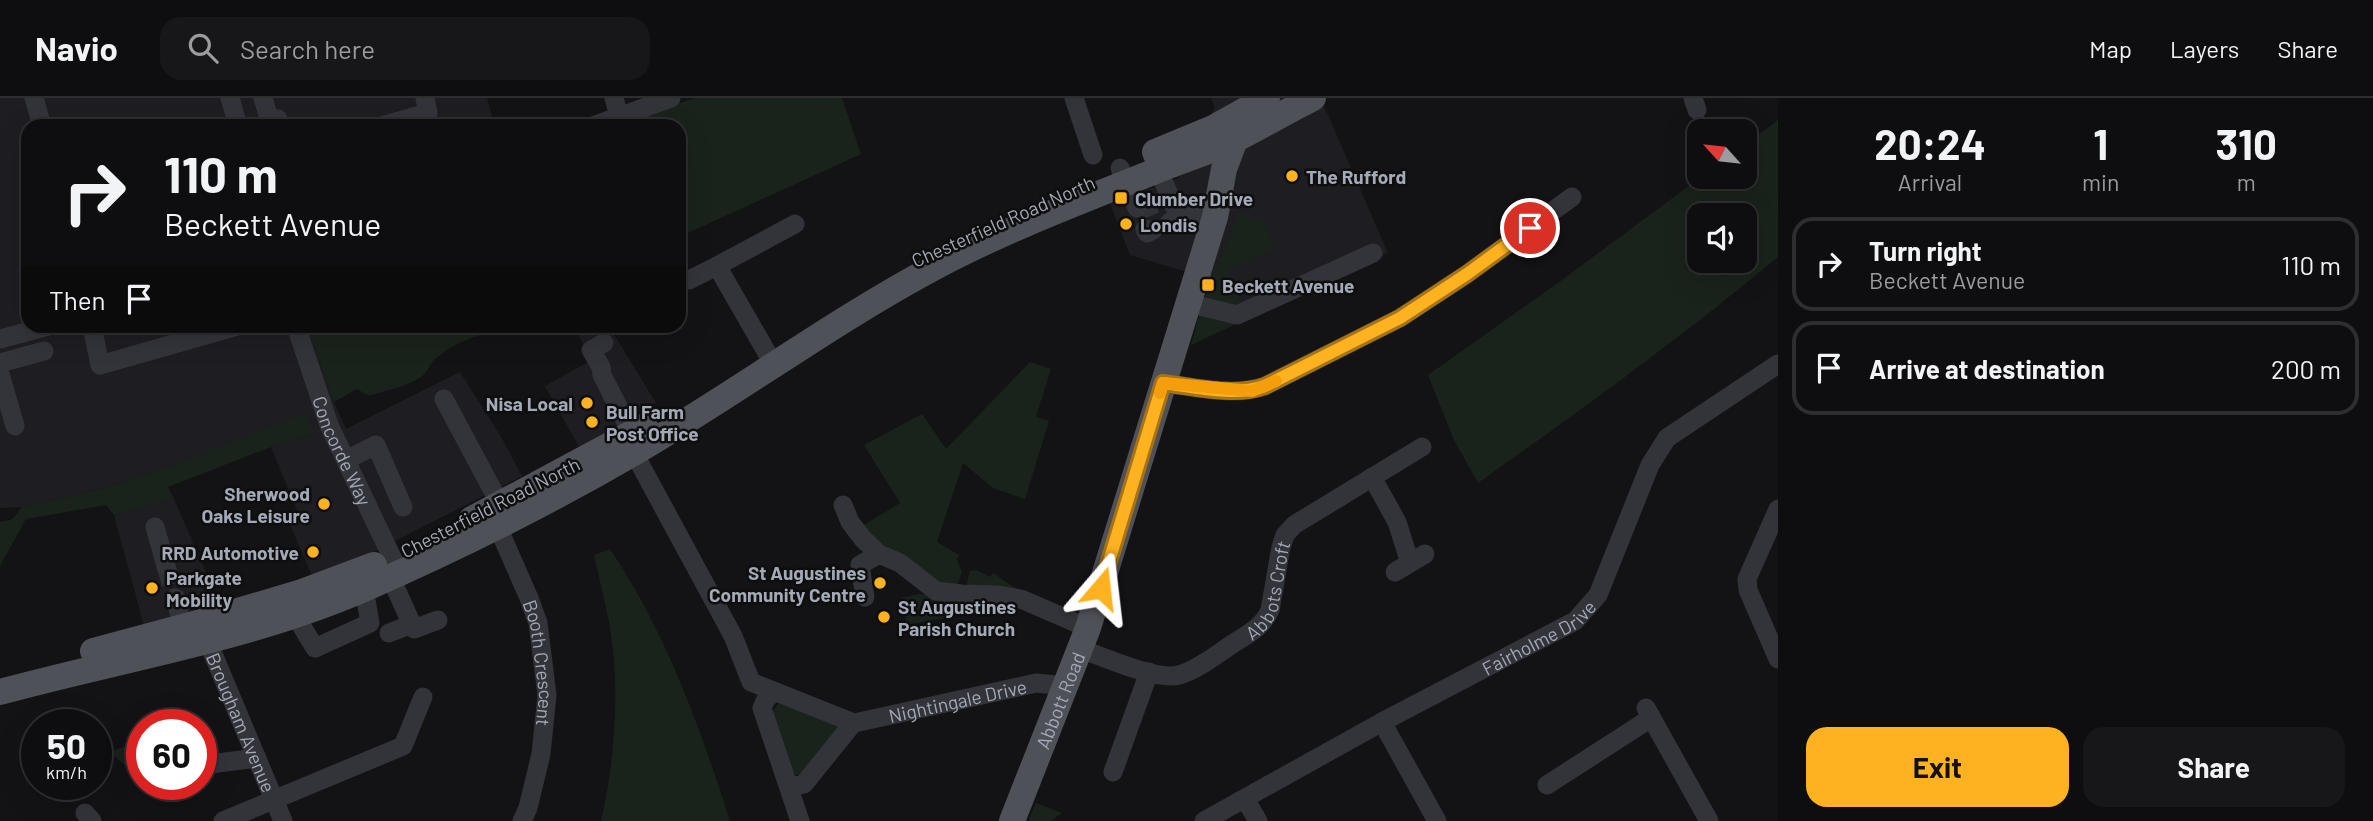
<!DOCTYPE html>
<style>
body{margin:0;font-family:Barlow,sans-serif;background:#171719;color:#f1f3f6;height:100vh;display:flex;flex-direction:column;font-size:26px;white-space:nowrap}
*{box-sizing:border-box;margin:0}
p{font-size:23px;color:#9b9c9f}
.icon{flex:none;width:38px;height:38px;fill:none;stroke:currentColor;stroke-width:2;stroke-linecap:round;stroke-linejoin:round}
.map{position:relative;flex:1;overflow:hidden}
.panel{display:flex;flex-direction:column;background:#0e0e10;width:595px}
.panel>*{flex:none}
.guide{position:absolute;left:21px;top:21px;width:665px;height:214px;border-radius:21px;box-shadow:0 7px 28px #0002,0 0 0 2px #2e2e30;background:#0e0e10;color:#f1f3f6;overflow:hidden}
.needle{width:46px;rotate:297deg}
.buttons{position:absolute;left:1687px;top:21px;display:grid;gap:14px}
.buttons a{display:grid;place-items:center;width:70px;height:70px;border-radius:14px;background:#0e0e10;box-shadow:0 7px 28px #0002,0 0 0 2px #2e2e30;font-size:35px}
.speed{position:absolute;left:21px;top:611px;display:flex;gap:14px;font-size:35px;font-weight:700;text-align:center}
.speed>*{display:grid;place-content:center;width:91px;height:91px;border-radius:50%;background:#0e0e10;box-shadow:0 7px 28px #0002,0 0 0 2px #2e2e30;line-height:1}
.speed small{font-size:18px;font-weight:400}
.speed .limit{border:10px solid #d22;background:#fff;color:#111}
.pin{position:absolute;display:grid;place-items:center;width:60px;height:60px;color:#fff;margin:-30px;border:4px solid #fff;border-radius:50%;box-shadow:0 2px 7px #0007}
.me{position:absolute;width:77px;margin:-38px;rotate:17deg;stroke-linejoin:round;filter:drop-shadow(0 0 5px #0008)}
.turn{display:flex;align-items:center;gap:24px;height:147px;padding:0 28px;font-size:32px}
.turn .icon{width:91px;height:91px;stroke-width:2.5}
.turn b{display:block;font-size:49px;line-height:60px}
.then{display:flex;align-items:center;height:66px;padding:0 28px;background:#0003;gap:14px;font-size:26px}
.eta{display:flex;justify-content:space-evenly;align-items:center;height:119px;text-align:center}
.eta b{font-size:42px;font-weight:700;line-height:49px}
.cta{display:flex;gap:14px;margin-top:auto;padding:14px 28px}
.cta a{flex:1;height:80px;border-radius:21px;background:#ffb220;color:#111;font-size:28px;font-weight:700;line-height:80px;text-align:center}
.cta a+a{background:#171719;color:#f1f3f6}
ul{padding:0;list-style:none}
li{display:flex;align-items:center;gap:21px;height:94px;margin:0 14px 10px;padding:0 14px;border:4px solid #2e2e30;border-radius:21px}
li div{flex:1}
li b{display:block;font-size:26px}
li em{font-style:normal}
header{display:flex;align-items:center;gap:42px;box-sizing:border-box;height:98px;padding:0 35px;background:#0e0e10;border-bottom:2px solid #2e2e30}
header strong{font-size:33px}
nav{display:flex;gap:38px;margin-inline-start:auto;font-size:24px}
.search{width:490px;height:63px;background:#171719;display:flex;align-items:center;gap:18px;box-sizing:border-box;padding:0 24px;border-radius:21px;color:#9b9c9f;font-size:26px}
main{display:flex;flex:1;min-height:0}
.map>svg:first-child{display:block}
</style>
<header>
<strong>Navio</strong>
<div class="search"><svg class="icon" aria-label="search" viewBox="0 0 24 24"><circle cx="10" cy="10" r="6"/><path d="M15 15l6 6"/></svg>Search here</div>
<nav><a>Map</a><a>Layers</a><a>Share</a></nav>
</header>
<main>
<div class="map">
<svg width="1778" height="723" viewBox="0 0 1778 723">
<rect width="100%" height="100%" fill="#131315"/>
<path fill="#1e1e22" d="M 0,0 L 487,0 L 495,28 L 28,28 L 28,228 L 307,228 L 334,304 L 346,331 L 460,274 L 500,337 L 522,378 L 372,455 L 312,478 L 287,420 L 298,415 L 271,349 L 312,336 L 187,362 L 105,390 L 22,409 L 0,410 Z
M 1211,0 L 1318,0 L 1325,10 L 1388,155 L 1191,247 L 1210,181 L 1130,157 L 1110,106 L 1178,80 L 1215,9 Z
M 573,228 L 609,228 L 656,305 L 579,349 L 545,288 L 590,263 L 591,259 Z
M 174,401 L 219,504 L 144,528 L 114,417 Z"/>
<path fill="#1a231b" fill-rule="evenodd" d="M 695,0 L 842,0 L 861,56 L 679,139 L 679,28 L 610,28 Z
M 1778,22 L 1778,159 C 1682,239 1581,312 1478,385 L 1454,342 L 1428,277 L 1562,182 L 1701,79 L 1745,79 L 1745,47 ZM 1699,117 L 1745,117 L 1745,163 L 1699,163 Z
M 1239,114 L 1257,121 L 1261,119 L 1275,151 L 1227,172 L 1243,205 L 1241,209 L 1204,204 L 1214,168 L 1218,169 Z
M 1200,215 L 1250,219 L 1191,247 Z
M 307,228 L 434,228 L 438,236 L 457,228 L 514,228 C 488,234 455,242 434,262 C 429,268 427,275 421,279 C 405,289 387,292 369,298 L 357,291 L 334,304 Z
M 1030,264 L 1051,271 L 1036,319 L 1049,323 L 1025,401 L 993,390 L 963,365 L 937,444 L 959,457 L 957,462 L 962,474 L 957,489 L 946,490 L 859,430 L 900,405 L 864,347 L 922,316 L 946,351 Z
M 306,315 L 312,336 L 271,349 L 168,389 L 174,401 L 114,417 L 106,407 L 26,421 L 0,468 L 0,424 L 13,421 L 22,409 L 105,390 L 187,362 Z
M 610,451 C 666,534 700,629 730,723 L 601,723 C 615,664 620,590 610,530 C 606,506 599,481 594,457 Z
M 976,472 L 990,479 L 993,475 L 1018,492 L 970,491 L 967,485 L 970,473 Z
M 920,496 L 1018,505 L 907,527 L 905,517 L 909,516 L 908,508 L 902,508 L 901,500 Z
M 780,603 L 842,626 L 804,679 L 792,675 L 772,614 Z
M 142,642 L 142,683 L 110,654 Z
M 1036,705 L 1062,715 L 1050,723 L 1028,723 Z"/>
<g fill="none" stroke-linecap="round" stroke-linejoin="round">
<path stroke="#303135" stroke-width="19" stroke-dasharray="19 10" stroke-linecap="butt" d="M 1138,113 L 1162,103
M 166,468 L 175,500"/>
<g stroke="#33343a" stroke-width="19">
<path d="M 34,0 L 42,28"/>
<path d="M 230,0 L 238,28"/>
<path d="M 263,0 L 270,23 L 278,21 L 280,28"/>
<path d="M 614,0 L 619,18"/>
<path d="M 1074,0 L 1093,57"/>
<path d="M 1693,0 L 1697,12"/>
<path d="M 382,28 L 428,15 L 425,0"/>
<path d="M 593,28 L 671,0"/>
<path d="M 1153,60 L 1179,119"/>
<path d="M 1120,70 L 1137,110"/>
<path d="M 1170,124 L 1197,114 L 1215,119"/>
<path d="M 1145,131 L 1147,135 L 1153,132"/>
<path d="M 717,168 L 795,126"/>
<path d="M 689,182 L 717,168 L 774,267"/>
<path d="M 1188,205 L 1237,217 L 1373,155"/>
<path d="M 92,228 L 100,267 L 237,228"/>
<path id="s1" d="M 296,228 L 329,327 L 399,474"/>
<path d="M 0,241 L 48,228"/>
<path d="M 604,245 L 591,252 L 601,269 L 602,277 L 632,336 L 634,355 L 733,538 L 751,584 L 849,623 L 850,629 L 804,686 L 795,688 L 787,684"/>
<path d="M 0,265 L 44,253"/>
<path d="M 0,276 L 15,328"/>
<path d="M 1163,285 C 1195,289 1234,299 1265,288 L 1400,220 L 1467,176 L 1572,99"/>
<path d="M 444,301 L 500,406"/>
<path d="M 346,362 L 376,347 L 403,409"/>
<path d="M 1372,379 L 1397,424 L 1410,465"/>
<path d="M 843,407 L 850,424 L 863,441 L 879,456 L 900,465 L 936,493 L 961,496 L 998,497 L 1021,501 L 1088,530"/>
<path d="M 1778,411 L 1747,481 L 1748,492 L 1778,561"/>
<path id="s2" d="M 493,418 L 529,500 L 538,525 L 547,597 L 541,656 L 528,710 L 522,723"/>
<path d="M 155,429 L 166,468"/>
<path d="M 1395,474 L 1425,456"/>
<path d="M 390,478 L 414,531 L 438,522"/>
<path d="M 865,499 L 860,467 L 879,456"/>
<path d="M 175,500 L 183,529"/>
<path d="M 295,517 L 315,550 L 370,525 L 364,491"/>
<path id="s3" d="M 203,532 L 283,723"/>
<path d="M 389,535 L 412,526"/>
<path id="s4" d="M 1081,551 C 1103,559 1158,583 1179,577 C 1197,572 1216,557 1231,547 C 1246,537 1262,530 1270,512 L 1281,449 L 1285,437 L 1294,427 L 1422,349"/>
<path d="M 774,594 L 766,601 L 762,610 L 800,723"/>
<path d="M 1646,610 L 1709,723"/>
<path d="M 1382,624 L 1437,723"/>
<path id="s5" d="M 850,626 L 1036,585 L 1066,588"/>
<path d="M 202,667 L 257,660"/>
<path d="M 1113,674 L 1149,574"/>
<path d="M 1547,687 L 1651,620"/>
<path d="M 1245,701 L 1258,723"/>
<path d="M 85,715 L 92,723"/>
<path d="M 223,723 L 403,648 L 423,599"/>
<path id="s6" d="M 1204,723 L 1382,624 L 1575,523 L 1598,497 L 1650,367 L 1667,340 L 1778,266"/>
</g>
<g stroke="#4f5159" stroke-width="26">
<path d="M 1155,54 L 1213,30 L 1267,0"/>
<path d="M 472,421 L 645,328"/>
<path d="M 93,553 L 201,524 L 302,494 L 374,467"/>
<path d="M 0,594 C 121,561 248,541 364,491 C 457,450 550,404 637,353 C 738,294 832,224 935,169 C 1010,129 1090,100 1168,68 C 1191,59 1214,52 1236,41 C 1262,28 1287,13 1313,0"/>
<path id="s7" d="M 1012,723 L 1088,530 L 1215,119 L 1224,71 L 1238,34"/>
</g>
</g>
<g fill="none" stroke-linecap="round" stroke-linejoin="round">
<g stroke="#a67415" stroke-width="18">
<path id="route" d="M 1101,490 L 1163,285 C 1195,289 1234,299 1265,288 L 1400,220 L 1467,176 L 1530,130"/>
</g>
<use href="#route" stroke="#ffb220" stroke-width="12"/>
<path stroke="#f59e0b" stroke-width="12" d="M 1160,295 L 1163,285 L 1252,293 L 1276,283"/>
</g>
<g fill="#ffb220" stroke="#0e0e0f" stroke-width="2.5">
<circle cx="1292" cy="78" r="7"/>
<rect x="1114" y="93" width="14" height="14" rx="3.5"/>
<circle cx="1126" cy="126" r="7"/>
<rect x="1201" y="180" width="14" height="14" rx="3.5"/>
<circle cx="587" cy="305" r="7"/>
<circle cx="592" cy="324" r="7"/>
<circle cx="324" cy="406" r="7"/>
<circle cx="313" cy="454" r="7"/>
<circle cx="880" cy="485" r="7"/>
<circle cx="152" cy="490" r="7"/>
<circle cx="884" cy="519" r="7"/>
</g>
<g text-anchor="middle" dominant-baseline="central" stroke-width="5" stroke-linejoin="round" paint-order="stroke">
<g font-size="19" font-weight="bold" fill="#a3a9b6" stroke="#0e0e0f" text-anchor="start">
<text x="1306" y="78">The Rufford</text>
<text x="1135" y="100">Clumber Drive</text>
<text x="1140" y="126">Londis</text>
<text x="1222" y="187">Beckett Avenue</text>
<text x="573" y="305" text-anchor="end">Nisa Local</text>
<text x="606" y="313">Bull Farm<tspan x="606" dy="22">Post Office</tspan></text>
<text x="310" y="395" text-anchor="end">Sherwood<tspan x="310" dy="22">Oaks Leisure</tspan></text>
<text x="299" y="454" text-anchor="end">RRD Automotive</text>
<text x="866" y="474" text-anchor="end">St Augustines<tspan x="866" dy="22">Community Centre</tspan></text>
<text x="166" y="479">Parkgate<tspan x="166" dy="22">Mobility</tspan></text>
<text x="898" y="508">St Augustines<tspan x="898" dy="22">Parish Church</tspan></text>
</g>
<g font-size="19" fill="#a3a9b6" stroke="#0e0e0f">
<text transform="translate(1003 123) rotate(-24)">Chesterfield Road North</text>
<text stroke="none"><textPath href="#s1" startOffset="133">Concorde Way</textPath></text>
<text transform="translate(490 409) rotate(-27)">Chesterfield Road North</text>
<text stroke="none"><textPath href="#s4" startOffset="234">Abbots Croft</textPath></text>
<text stroke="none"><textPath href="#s6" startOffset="382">Fairholme Drive</textPath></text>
<text stroke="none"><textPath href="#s2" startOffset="156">Booth Crescent</textPath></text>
<text stroke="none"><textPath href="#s5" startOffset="110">Nightingale Drive</textPath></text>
<text stroke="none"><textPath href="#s7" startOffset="130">Abbott Road</textPath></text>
<text stroke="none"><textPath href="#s3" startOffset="100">Brougham Avenue</textPath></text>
</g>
</g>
</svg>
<div class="buttons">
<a><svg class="needle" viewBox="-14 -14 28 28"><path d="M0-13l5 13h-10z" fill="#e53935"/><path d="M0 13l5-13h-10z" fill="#9b9c9f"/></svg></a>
<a><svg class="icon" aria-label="sound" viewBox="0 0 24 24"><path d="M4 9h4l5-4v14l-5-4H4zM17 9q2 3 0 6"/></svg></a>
</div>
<div class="speed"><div>50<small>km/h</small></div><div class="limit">60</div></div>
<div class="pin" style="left:1530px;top:130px;background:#d93025"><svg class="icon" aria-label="arrive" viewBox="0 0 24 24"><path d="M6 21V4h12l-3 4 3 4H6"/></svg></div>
<svg class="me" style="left:1101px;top:490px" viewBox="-20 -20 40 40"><path d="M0-17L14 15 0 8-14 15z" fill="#ffb220" stroke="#fff" stroke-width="4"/></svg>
<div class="guide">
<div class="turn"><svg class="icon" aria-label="right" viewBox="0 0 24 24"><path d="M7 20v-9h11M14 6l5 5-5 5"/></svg><div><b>110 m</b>Beckett Avenue</div></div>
<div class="then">Then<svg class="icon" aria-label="arrive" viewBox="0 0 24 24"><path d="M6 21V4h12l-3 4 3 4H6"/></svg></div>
</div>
</div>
<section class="panel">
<div class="eta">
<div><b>20:24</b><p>Arrival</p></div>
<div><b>1</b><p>min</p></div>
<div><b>310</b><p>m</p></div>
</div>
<ul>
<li><svg class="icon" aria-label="right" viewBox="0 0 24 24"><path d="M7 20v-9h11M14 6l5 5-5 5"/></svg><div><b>Turn right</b><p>Beckett Avenue</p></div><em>110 m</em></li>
<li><svg class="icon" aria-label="arrive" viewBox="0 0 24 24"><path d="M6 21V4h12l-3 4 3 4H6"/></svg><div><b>Arrive at destination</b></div><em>200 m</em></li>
</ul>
<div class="cta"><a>Exit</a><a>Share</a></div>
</section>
</main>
